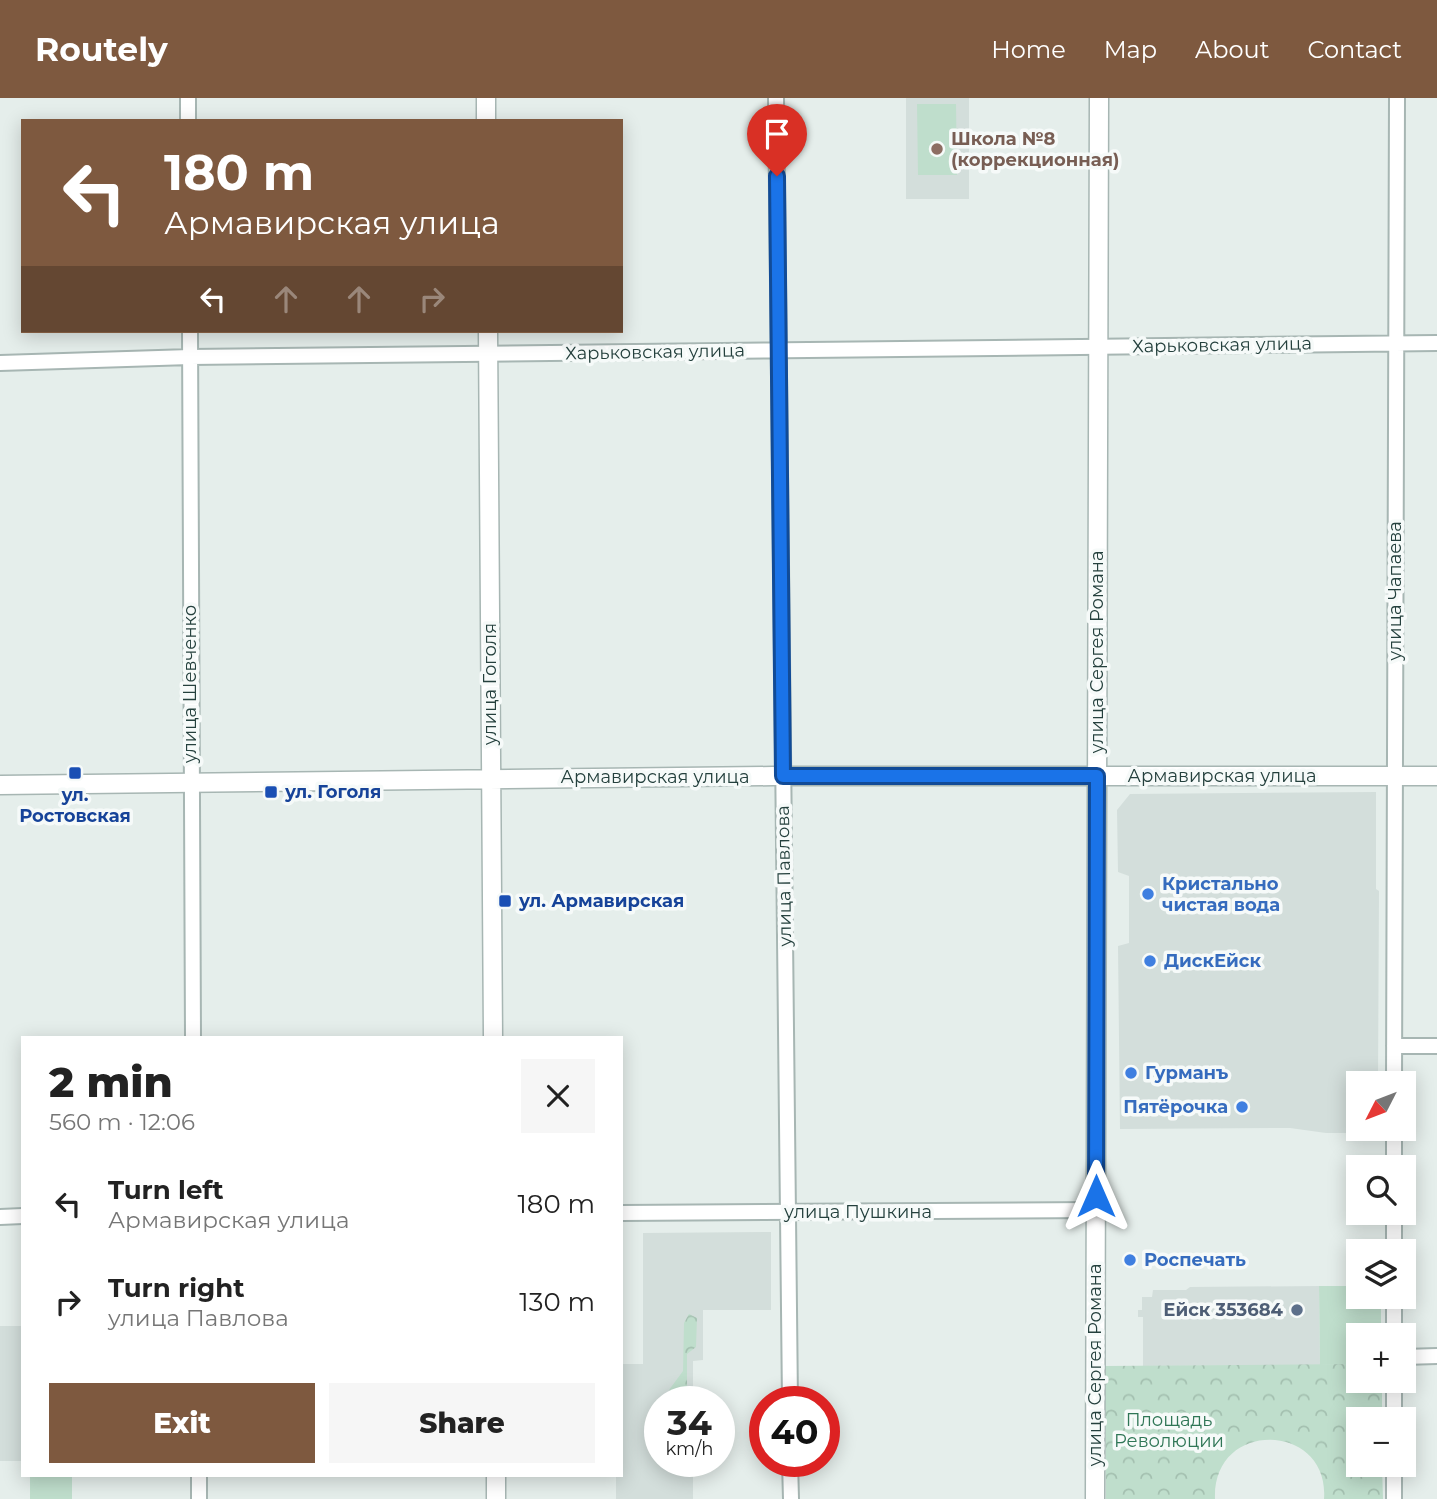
<!DOCTYPE html>
<meta charset="utf-8">
<style>
body{margin:0;font-family:Montserrat,sans-serif;background:#f6f6f6;color:#222;height:100vh;display:flex;flex-direction:column;font-size:26px;white-space:nowrap}
*{box-sizing:border-box;margin:0}
p{font-size:23px;color:#767676}
.icon{flex:none;width:38px;height:38px;fill:none;stroke:currentColor;stroke-width:2;stroke-linecap:round;stroke-linejoin:round}
.map{position:relative;flex:1;overflow:hidden}
.drawer{position:absolute;left:21px;top:938px;width:602px;height:441px;display:flex;flex-direction:column;background:#fff;border-radius:0px;box-shadow:0 4px 18px #0003}
.drawer>*{flex:none}
.guide{position:absolute;left:21px;top:21px;width:602px;height:214px;border-radius:0px;box-shadow:0 4px 18px #0003;background:#7e593f;color:#fff;overflow:hidden}
.needle{width:46px;rotate:228deg}
.buttons{position:absolute;left:1346px;top:973px;display:grid;gap:14px}
.buttons a{display:grid;place-items:center;width:70px;height:70px;border-radius:0px;background:#fff;box-shadow:0 4px 18px #0003;font-size:35px}
.speed{position:absolute;left:644px;top:1288px;display:flex;gap:14px;font-size:35px;font-weight:700;text-align:center}
.speed>*{display:grid;place-content:center;width:91px;height:91px;border-radius:50%;background:#fff;box-shadow:0 4px 18px #0003;line-height:1}
.speed small{font-size:18px;font-weight:400}
.speed .limit{border:10px solid #d22;background:#fff;color:#111}
.pin{position:absolute;display:grid;place-items:center;width:60px;height:60px;color:#fff;margin:-72px -30px;border-radius:50% 50% 50% 0;rotate:-45deg;box-shadow:0 0 7px #0007}
.pin .icon{rotate:45deg}
.me{position:absolute;width:77px;margin:-38px;rotate:0deg;stroke-linejoin:round;filter:drop-shadow(0 0 5px #0008)}
.turn{display:flex;align-items:center;gap:24px;height:147px;padding:0 28px;font-size:32px}
.turn .icon{width:91px;height:91px;stroke-width:2.5}
.turn b{display:block;font-size:49px;line-height:60px}
.lanes{display:flex;align-items:center;height:66px;padding:0 28px;background:#0003;justify-content:center;gap:35px;direction:ltr}
.lanes .off{opacity:.35}
.round{display:grid;place-items:center;flex:none;width:74px;height:74px;border-radius:0px;background:#f6f6f6}
.head{display:flex;align-items:center;justify-content:space-between;height:119px;padding:0 28px}
h1{font-size:42px;font-weight:800;line-height:52px}
.primary-button{display:flex;gap:14px;margin-top:auto;padding:14px 28px}
.primary-button a{flex:1;height:80px;border-radius:0px;background:#7e593f;color:#fff;font-size:28px;font-weight:800;line-height:80px;text-align:center}
.primary-button a+a{background:#f6f6f6;color:#222}
ul{padding:0;list-style:none}
li{display:flex;align-items:center;gap:21px;height:98px;padding:0 28px}
li div{flex:1}
li b{display:block;font-size:26px}
li em{font-style:normal}
header{display:flex;align-items:center;gap:42px;box-sizing:border-box;height:98px;padding:0 35px;background:#7e593f;color:#fff}
header strong{font-size:33px}
nav{display:flex;gap:38px;margin-inline-start:auto;font-size:24px}
.map>svg:first-child{display:block}
</style>
<header>
<strong>Routely</strong>
<nav><a>Home</a><a>Map</a><a>About</a><a>Contact</a></nav>
</header>
<div class="map">
<svg width="1437" height="1401" viewBox="0 0 1437 1401">
<defs>
<pattern id="forest-crowns" width="20" height="18" patternUnits="userSpaceOnUse" patternTransform="scale(1.75)"><rect width="20" height="18" fill="#bfdecc"/><path d="M2 6a3 3 0 1 1 6 0M12 15a3 3 0 1 1 6 0" fill="none" stroke="#a4c0b0"/></pattern>
</defs>
<rect width="100%" height="100%" fill="#e5eeeb"/>
<path fill="#d3dedb" d="M 906,0 L 969,0 L 969,101 L 906,101 Z
M 1376,694 L 1376,791 L 1379,793 L 1378,985 L 1358,985 L 1358,1031 L 1379,1031 L 1379,1035 L 1326,1035 L 1290,1030 L 1120,1031 L 1118,848 L 1129,845 L 1129,778 L 1118,774 L 1117,712 L 1130,696 Z
M 771,1134 L 771,1212 L 703,1212 L 703,1262 L 693,1263 L 693,1304 L 660,1304 L 660,1363 L 693,1363 L 693,1401 L 616,1401 L 616,1377 L 621,1377 L 621,1266 L 643,1266 L 643,1135 Z
M 1319,1188 L 1320,1267 L 1143,1268 L 1143,1219 L 1138,1219 L 1138,1212 L 1142,1212 L 1142,1199 L 1152,1199 L 1153,1192 L 1186,1192 L 1190,1189 Z
M 0,1228 L 23,1228 L 23,1363 L 0,1363 Z"/>
<path fill="#bfdecc" d="M 917,6 L 956,6 L 957,77 L 918,77 Z
M 1319,1188 L 1358,1188 L 1358,1199 L 1381,1199 L 1381,1237 L 1358,1237 L 1358,1266 L 1320,1267 Z
M 30,1377 L 72,1377 L 72,1401 L 30,1401 Z"/>
<path fill="url(#forest-crowns)" d="M 689,1216 L 697,1220 L 696,1249 L 687,1256 L 687,1294 L 675,1297 L 669,1292 L 683,1273 L 684,1225 Z
M 1358,1266 L 1358,1283 L 1382,1283 L 1382,1321 L 1358,1321 L 1358,1367 L 1382,1367 L 1383,1401 L 1324,1401 C 1330,1324 1212,1320 1215,1401 L 1106,1401 L 1105,1268 Z"/>
<g fill="none" stroke-linecap="round" stroke-linejoin="round">
<g stroke="#a7b6b3" stroke-width="18">
<path id="minor" d="M 188,0 L 188,23
M 776,0 L 790,1304
M 190,233 L 193,940
M 0,265 L 190,259 L 1437,245
M 1394,948 L 1437,948
M 1394,985 L 1397,0
M 1394,1069 L 1394,1031
M 621,1115 L 1096,1112
M 0,1119 L 23,1118
M 1394,1153 L 1394,1115
M 1394,1237 L 1394,1199
M 1404,1259 L 1437,1258
M 1394,1283 L 1394,1321
M 790,1363 L 791,1401
M 1394,1367 L 1394,1401
M 199,1377 L 199,1401"/>
</g>
<g stroke="#a7b6b3" stroke-width="21">
<path id="tertiary" d="M 486,0 L 486,23
M 488,233 L 493,940
M 0,687 L 773,678 L 1437,678
M 496,1377 L 496,1401
M 1095,1401 L 1099,0"/>
</g>
<use href="#minor" stroke="#fff" stroke-width="14"/>
<use href="#tertiary" stroke="#fff" stroke-width="18"/>
</g>
<g fill="none" stroke-linecap="round" stroke-linejoin="round">
<g stroke="#114b97" stroke-width="18">
<path id="route" d="M 777,78 L 783,678 L 1097,678 L 1096,1098"/>
</g>
<use href="#route" stroke="#1a73e8" stroke-width="12"/>
</g>
<circle fill="#8d6e63" stroke="#f6faf9" stroke-width="2.5" cx="937" cy="51" r="7"/>
<g fill="#1a4fb4" stroke="#f6faf9" stroke-width="2.5">
<rect x="68" y="668" width="14" height="14" rx="3.5"/>
<rect x="264" y="687" width="14" height="14" rx="3.5"/>
<rect x="498" y="796" width="14" height="14" rx="3.5"/>
</g>
<g fill="#3f7fe0" stroke="#f6faf9" stroke-width="2.5">
<circle cx="1148" cy="796" r="7"/>
<circle cx="1150" cy="863" r="7"/>
<circle cx="1131" cy="975" r="7"/>
<circle cx="1242" cy="1009" r="7"/>
<circle cx="1130" cy="1162" r="7"/>
</g>
<circle fill="#5c6f8a" stroke="#f6faf9" stroke-width="2.5" cx="1297" cy="1212" r="7"/>
<g text-anchor="middle" dominant-baseline="central" stroke-width="7" stroke-linejoin="round" paint-order="stroke">
<g font-size="18" font-weight="bold" fill="#785e54" stroke="#f6faf9" text-anchor="start">
<text x="951" y="41">Школа №8<tspan x="951" dy="21">(коррекционная)</tspan></text>
</g>
<g font-size="18" fill="#24403d" stroke="#f6faf9">
<text transform="translate(1222 247) rotate(-1)">Харьковская улица</text>
<text transform="translate(655 254) rotate(-1)">Харьковская улица</text>
<text transform="translate(1395 493) rotate(-90)">улица Чапаева</text>
<text transform="translate(1097 554) rotate(-90)">улица Сергея Романа</text>
<text transform="translate(190 586) rotate(-90)">улица Шевченко</text>
<text transform="translate(490 586) rotate(-90)">улица Гоголя</text>
<text x="1222" y="678">Армавирская улица</text>
<text x="655" y="679">Армавирская улица</text>
<text transform="translate(784 778) rotate(-91)">улица Павлова</text>
<text x="858" y="1114">улица Пушкина</text>
<text transform="translate(1095 1267) rotate(-90)">улица Сергея Романа</text>
</g>
<g font-size="18" font-weight="bold" fill="#164399" stroke="#f6faf9" text-anchor="start">
<text x="285" y="694">ул. Гоголя</text>
<text x="75" y="697" text-anchor="middle">ул.<tspan x="75" dy="21">Ростовская</tspan></text>
<text x="519" y="803">ул. Армавирская</text>
</g>
<g font-size="18" font-weight="bold" fill="#366cbe" stroke="#f6faf9" text-anchor="start">
<text x="1162" y="786">Кристально<tspan x="1162" dy="21">чистая вода</tspan></text>
<text x="1164" y="863">ДискЕйск</text>
<text x="1145" y="975">Гурманъ</text>
<text x="1228" y="1009" text-anchor="end">Пятёрочка</text>
<text x="1144" y="1162">Роспечать</text>
</g>
<g font-size="18" font-weight="bold" fill="#4e5e75" stroke="#f6faf9" text-anchor="end">
<text x="1283" y="1212">Ейск 353684</text>
</g>
<g font-size="18" fill="#2f7656" stroke="#f6faf9">
<text x="1169" y="1322">Площадь<tspan x="1169" dy="21">Революции</tspan></text>
</g>
</g>
</svg>
<div class="buttons">
<a><svg class="needle" viewBox="-14 -14 28 28"><path d="M0-13l5 13h-10z" fill="#e53935"/><path d="M0 13l5-13h-10z" fill="#767676"/></svg></a>
<a><svg class="icon" aria-label="search" viewBox="0 0 24 24"><circle cx="10" cy="10" r="6"/><path d="M15 15l6 6"/></svg></a>
<a><svg class="icon" aria-label="layers" viewBox="0 0 24 24"><path d="M12 4l9 5-9 5-9-5zM3 14l9 5 9-5"/></svg></a>
<a>+</a>
<a>−</a>
</div>
<div class="speed"><div>34<small>km/h</small></div><div class="limit">40</div></div>
<div class="pin" style="left:777px;top:78px;background:#d93025"><svg class="icon" aria-label="arrive" viewBox="0 0 24 24"><path d="M6 21V4h12l-3 4 3 4H6"/></svg></div>
<svg class="me" style="left:1096px;top:1098px" viewBox="-20 -20 40 40"><path d="M0-17L14 15 0 8-14 15z" fill="#1a73e8" stroke="#fff" stroke-width="4"/></svg>
<div class="guide">
<div class="turn"><svg class="icon" aria-label="left" viewBox="0 0 24 24"><path d="M17 20v-9H6M10 6l-5 5 5 5"/></svg><div><b>180 m</b>Армавирская улица</div></div>
<div class="lanes"><svg class="icon" aria-label="left" viewBox="0 0 24 24"><path d="M17 20v-9H6M10 6l-5 5 5 5"/></svg><svg class="icon off" aria-label="ahead" viewBox="0 0 24 24"><path d="M12 20V5M6 11l6-6 6 6"/></svg><svg class="icon off" aria-label="ahead" viewBox="0 0 24 24"><path d="M12 20V5M6 11l6-6 6 6"/></svg><svg class="icon off" aria-label="right" viewBox="0 0 24 24"><path d="M7 20v-9h11M14 6l5 5-5 5"/></svg></div>
</div>
<section class="drawer">
<div class="head"><div><h1>2 min</h1><p>560 m · 12:06</p></div><a class="round"><svg class="icon" aria-label="close" viewBox="0 0 24 24"><path d="M6 6l12 12M18 6L6 18"/></svg></a></div>
<ul>
<li><svg class="icon" aria-label="left" viewBox="0 0 24 24"><path d="M17 20v-9H6M10 6l-5 5 5 5"/></svg><div><b>Turn left</b><p>Армавирская улица</p></div><em>180 m</em></li>
<li><svg class="icon" aria-label="right" viewBox="0 0 24 24"><path d="M7 20v-9h11M14 6l5 5-5 5"/></svg><div><b>Turn right</b><p>улица Павлова</p></div><em>130 m</em></li>
</ul>
<div class="primary-button"><a>Exit</a><a>Share</a></div>
</section>
</div>
